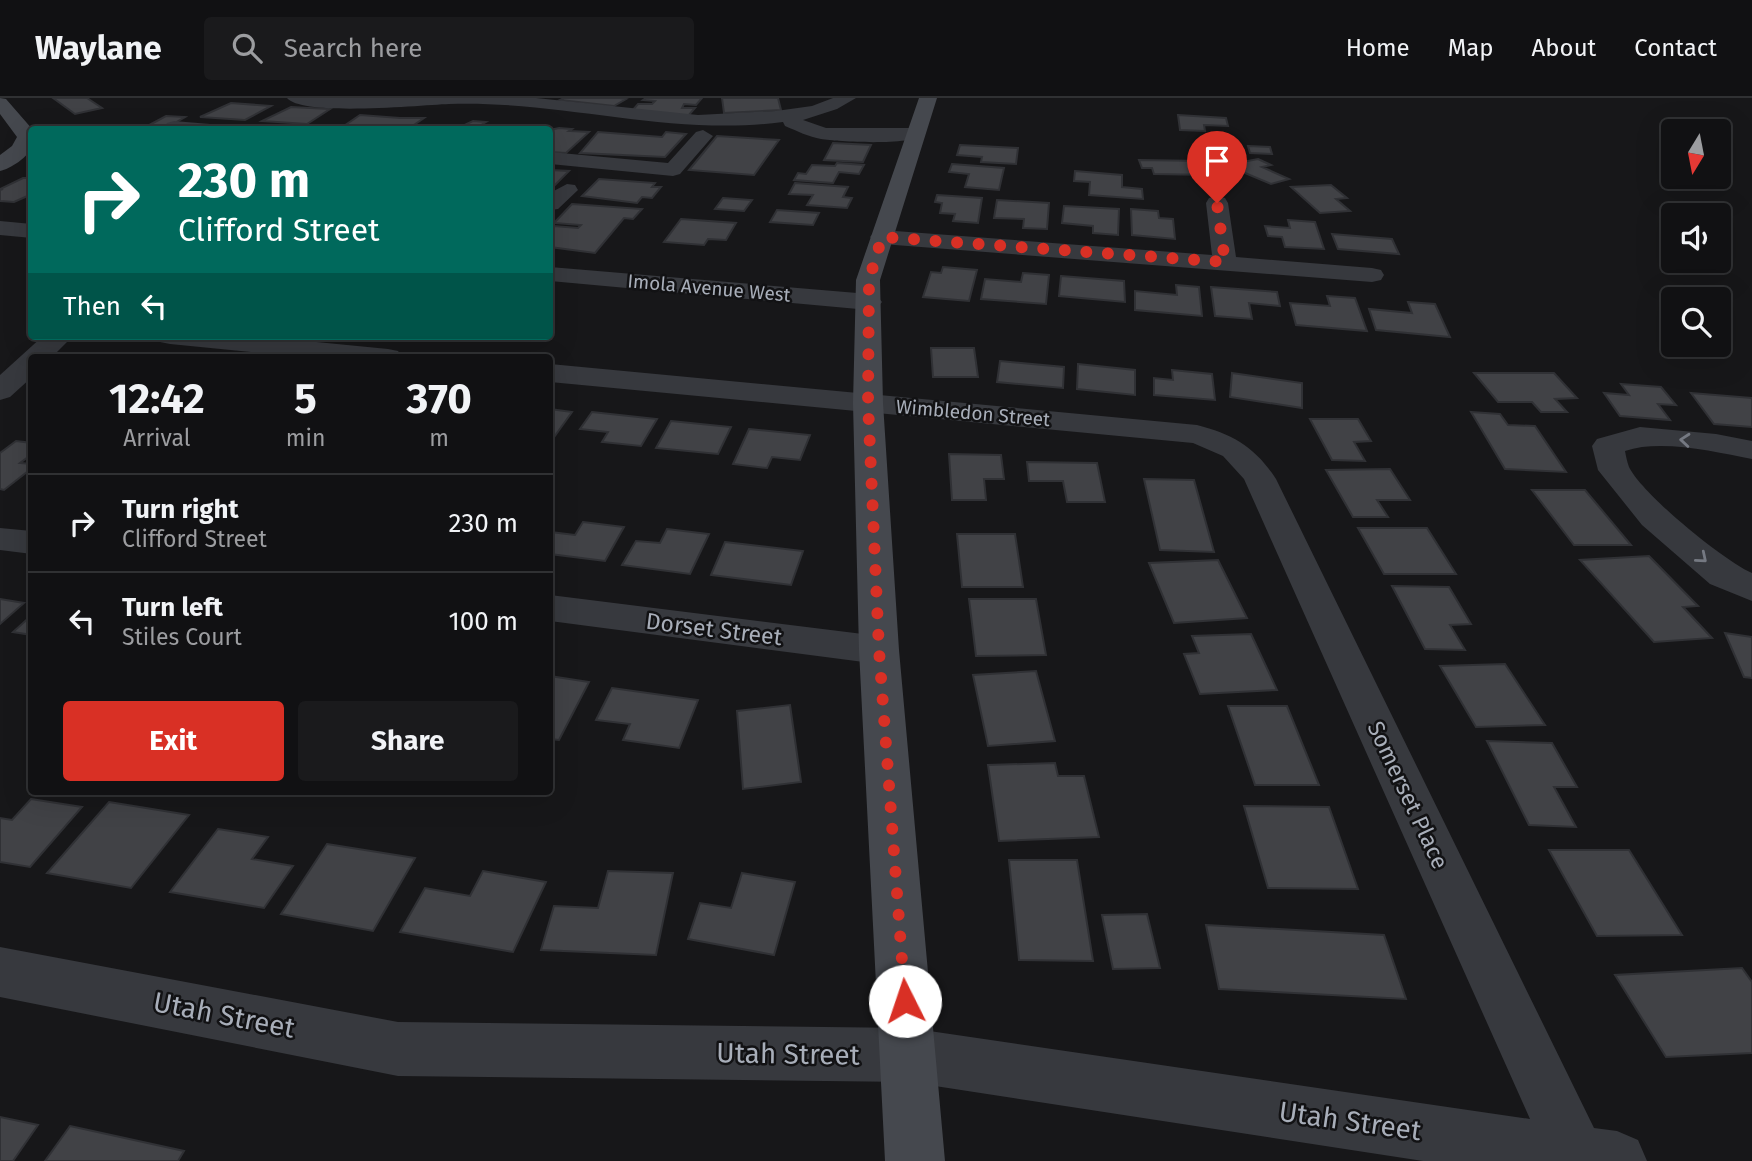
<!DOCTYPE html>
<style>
body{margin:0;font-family:"Fira Sans",sans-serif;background:#1a1a1c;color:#f1f3f6;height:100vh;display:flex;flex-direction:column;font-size:26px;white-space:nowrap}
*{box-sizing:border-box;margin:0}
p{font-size:23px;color:#9c9da0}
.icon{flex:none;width:38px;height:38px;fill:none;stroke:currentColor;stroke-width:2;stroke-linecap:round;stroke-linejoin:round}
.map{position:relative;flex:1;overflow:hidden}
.side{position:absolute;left:28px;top:256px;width:525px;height:441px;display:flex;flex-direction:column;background:#111113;border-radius:7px;box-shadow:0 7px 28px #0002,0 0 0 2px #303133}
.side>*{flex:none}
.top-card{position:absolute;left:28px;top:28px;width:525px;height:214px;border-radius:7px;box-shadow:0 7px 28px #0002,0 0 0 2px #303133;background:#00695c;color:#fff;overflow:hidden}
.needle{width:46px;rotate:190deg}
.fabs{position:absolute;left:1661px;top:21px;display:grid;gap:14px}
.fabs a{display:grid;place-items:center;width:70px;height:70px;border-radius:7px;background:#111113;box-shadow:0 7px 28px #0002,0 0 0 2px #303133;font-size:35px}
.pin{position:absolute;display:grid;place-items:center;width:60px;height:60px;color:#fff;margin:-72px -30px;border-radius:50% 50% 50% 0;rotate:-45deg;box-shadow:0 0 7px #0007}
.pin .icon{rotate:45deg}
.me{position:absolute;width:77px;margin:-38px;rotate:356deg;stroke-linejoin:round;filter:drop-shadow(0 0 5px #0008)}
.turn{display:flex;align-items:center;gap:24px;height:147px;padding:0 35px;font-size:32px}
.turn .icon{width:91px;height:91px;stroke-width:2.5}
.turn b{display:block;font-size:49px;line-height:60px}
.then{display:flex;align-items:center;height:66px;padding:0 35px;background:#0003;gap:14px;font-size:26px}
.eta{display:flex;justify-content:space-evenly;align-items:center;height:119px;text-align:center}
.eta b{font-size:42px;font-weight:700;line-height:49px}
.action{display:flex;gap:14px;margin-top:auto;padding:14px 35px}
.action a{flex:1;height:80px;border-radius:7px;background:#d93025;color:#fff;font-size:28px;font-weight:700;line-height:80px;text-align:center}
.action a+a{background:#1a1a1c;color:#f1f3f6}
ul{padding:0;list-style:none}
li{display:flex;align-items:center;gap:21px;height:98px;padding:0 35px;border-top:2px solid #303133}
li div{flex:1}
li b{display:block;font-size:26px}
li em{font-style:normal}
header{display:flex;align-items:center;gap:42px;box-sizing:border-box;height:98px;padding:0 35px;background:#111113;border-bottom:2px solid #303133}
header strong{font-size:33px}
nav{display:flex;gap:38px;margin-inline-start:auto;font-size:24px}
.search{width:490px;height:63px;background:#1a1a1c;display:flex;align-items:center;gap:18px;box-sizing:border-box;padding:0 24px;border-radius:7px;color:#9c9da0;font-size:26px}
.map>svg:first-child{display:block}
</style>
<header>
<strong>Waylane</strong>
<div class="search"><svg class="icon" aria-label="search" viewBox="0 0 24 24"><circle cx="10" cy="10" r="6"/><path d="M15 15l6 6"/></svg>Search here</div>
<nav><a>Home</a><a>Map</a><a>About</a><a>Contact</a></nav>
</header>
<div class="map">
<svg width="1752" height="1063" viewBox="0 0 1752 1063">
<rect width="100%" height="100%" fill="#171719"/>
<path fill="#414246" stroke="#303135" stroke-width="2" d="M 53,0 L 87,0 L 102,10 L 75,16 Z
M 564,0 L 620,0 L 626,1 L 614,8 L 560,2 Z
M 646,0 L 702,0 L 696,7 L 684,6 L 682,10 L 695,10 L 688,18 L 632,13 L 638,6 L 652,6 L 655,3 L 643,2 Z
M 722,0 L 778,0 L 781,12 L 724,15 Z
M 231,5 L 271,8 L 245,22 L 200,19 Z
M 291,9 L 330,11 L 307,26 L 262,23 Z
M 360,17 L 400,20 L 424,20 L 408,31 L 365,32 L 368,29 L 362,29 L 358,32 L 338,32 Z
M 1178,17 L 1226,20 L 1228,28 L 1204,27 L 1205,33 L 1180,32 Z
M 166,18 L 185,19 L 163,32 L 140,32 Z
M 473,23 L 486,24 L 481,27 L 546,29 L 542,32 L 454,32 Z
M 559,30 L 572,31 L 569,33 L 589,34 L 566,55 L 550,54 L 550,32 Z
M 598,34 L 662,39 L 666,34 L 686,36 L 665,59 L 580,55 Z
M 717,38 L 779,42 L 754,77 L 689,72 Z
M 833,45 L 871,47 L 863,64 L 824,62 Z
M 960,47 L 1018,50 L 1016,66 L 981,64 L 982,59 L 957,57 Z
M 1248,48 L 1270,49 L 1272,56 L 1250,55 Z
M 1258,61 L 1271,67 L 1262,69 L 1289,81 L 1271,86 L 1226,67 Z
M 1139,62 L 1203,63 L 1210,77 L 1154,76 L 1152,70 L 1142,70 Z
M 837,65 L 864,67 L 859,76 L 839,74 L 833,85 L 794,82 L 798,75 L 806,76 L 812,67 L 835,68 Z
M 952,66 L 1004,70 L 999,92 L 965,89 L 969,76 L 949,74 Z
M 550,72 L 569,73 L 550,92 Z
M 1075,73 L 1122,77 L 1122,89 L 1142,91 L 1143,101 L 1089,97 L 1090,84 L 1074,83 Z
M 23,80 L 32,80 L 32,96 L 14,104 L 0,103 L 0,92 L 3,91 L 0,91 Z
M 599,81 L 655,85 L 652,89 L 661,89 L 652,100 L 642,99 L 637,105 L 582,98 Z
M 795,85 L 848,89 L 843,99 L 852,100 L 847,110 L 807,107 L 813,97 L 789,96 Z
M 1331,87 L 1347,100 L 1336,101 L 1350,113 L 1320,115 L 1291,89 Z
M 937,97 L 982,100 L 978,125 L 953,123 L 955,116 L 940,115 L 942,105 L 935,104 Z
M 723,100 L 752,102 L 744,113 L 715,111 Z
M 997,102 L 1049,105 L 1047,131 L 1023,130 L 1024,121 L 994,120 Z
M 572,106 L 642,111 L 633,121 L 624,120 L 595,155 L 550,149 L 550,133 L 554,128 L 578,130 L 581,127 L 554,125 Z
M 1064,108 L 1119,111 L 1118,137 L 1093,135 L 1093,128 L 1062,125 Z
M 1131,111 L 1158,113 L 1159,120 L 1173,121 L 1175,141 L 1132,137 Z
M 777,112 L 819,115 L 813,127 L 770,124 Z
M 681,121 L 736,125 L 726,142 L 708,141 L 704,147 L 664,144 Z
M 1288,122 L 1315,124 L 1324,151 L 1285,149 L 1282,139 L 1268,138 L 1265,128 L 1290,130 Z
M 1332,136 L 1392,141 L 1399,156 L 1338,151 Z
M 943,169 L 977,172 L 969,203 L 923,199 L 931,174 L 941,175 Z
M 1023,175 L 1049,177 L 1046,206 L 981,201 L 985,181 L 1021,184 Z
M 1061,178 L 1124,183 L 1125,204 L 1059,198 Z
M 1176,187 L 1199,189 L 1202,218 L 1135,212 L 1135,193 L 1177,197 Z
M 1211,189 L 1277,194 L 1280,208 L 1249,205 L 1252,221 L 1215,218 Z
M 1327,198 L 1355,200 L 1367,233 L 1296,227 L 1290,205 L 1330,208 Z
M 1408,204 L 1435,206 L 1450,239 L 1376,232 L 1369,211 L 1412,215 Z
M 931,250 L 974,250 L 978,279 L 933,279 Z
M 1000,263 L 1064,269 L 1063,290 L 997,284 Z
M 1078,266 L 1135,272 L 1135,297 L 1077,291 Z
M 1172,272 L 1212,276 L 1215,302 L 1154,297 L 1154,280 L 1173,282 Z
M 1232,275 L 1302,285 L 1302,310 L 1230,299 Z
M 1474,275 L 1554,275 L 1577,300 L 1555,301 L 1567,314 L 1541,314 L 1532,304 L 1498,304 Z
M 1621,286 L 1661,289 L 1676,307 L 1658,306 L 1670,322 L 1620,318 L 1604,295 L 1629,297 Z
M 1691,295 L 1752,300 L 1752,329 L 1714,326 Z
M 550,311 L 572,314 L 552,342 L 550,342 Z
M 592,314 L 657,321 L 641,348 L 602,344 L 608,334 L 580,331 Z
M 1471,314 L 1500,316 L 1508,327 L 1535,328 L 1566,374 L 1505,371 Z
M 1310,321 L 1358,321 L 1371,343 L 1354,344 L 1365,363 L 1332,362 Z
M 671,323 L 731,329 L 718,356 L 656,350 Z
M 749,331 L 810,337 L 800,362 L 772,359 L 767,370 L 733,366 Z
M 16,343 L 32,345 L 32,356 L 20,365 L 32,366 L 32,370 L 4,392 L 0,391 L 0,355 Z
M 949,356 L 1001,357 L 1004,381 L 984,381 L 986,402 L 952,402 Z
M 1027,364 L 1097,365 L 1105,404 L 1067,404 L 1063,383 L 1029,383 Z
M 1390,371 L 1410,402 L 1377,402 L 1388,419 L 1353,419 L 1326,372 Z
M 1144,381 L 1194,382 L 1214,454 L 1160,452 Z
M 1532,392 L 1585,392 L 1631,447 L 1574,447 Z
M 583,424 L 624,429 L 605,463 L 550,456 L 550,434 L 575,437 Z
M 1358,430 L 1427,430 L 1456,476 L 1384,476 Z
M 667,431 L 709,436 L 690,476 L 622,467 L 636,443 L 660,445 Z
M 957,436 L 1015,436 L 1023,489 L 962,489 Z
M 725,444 L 803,453 L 791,487 L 711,477 Z
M 1649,458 L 1698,508 L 1683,509 L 1712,540 L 1654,544 L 1580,462 Z
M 1218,462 L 1247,520 L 1174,525 L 1149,465 Z
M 1392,488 L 1449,489 L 1471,526 L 1450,527 L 1465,552 L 1425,551 Z
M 0,501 L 24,505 L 0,526 Z
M 969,501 L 1036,501 L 1046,557 L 976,558 Z
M 32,517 L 32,537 L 13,534 Z
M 1725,535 L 1752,539 L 1752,580 L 1744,579 Z
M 1251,536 L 1277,592 L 1200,596 L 1184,556 L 1199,555 L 1192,538 Z
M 1505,566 L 1545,627 L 1476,629 L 1440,568 Z
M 1036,573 L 1055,643 L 988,648 L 973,577 Z
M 550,578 L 589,584 L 559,642 L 550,641 Z
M 612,590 L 698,602 L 679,650 L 623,642 L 630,626 L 596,622 Z
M 790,607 L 801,684 L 743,691 L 737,613 Z
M 1228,608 L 1287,608 L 1319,687 L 1255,687 Z
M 1487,643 L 1552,645 L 1577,689 L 1554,689 L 1576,729 L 1529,727 Z
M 1055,665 L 1058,678 L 1084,678 L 1099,739 L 999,743 L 988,667 Z
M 31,701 L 82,709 L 30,769 L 0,764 L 0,720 L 12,722 Z
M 109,704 L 189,717 L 131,790 L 47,775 Z
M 1244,708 L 1329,709 L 1358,791 L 1268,790 Z
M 218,731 L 268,739 L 252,761 L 293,768 L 264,810 L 170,794 Z
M 327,746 L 415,760 L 373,833 L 281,816 Z
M 1549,752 L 1629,752 L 1682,837 L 1597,838 Z
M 1009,762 L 1077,762 L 1093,863 L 1019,862 Z
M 483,773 L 546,784 L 513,854 L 400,834 L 425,790 L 470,798 Z
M 608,773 L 673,775 L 656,857 L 541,852 L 554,808 L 598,810 Z
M 742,775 L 795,784 L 774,857 L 688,841 L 700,805 L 731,810 Z
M 1147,816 L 1160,870 L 1113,871 L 1102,817 Z
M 1206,827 L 1384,837 L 1406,901 L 1219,891 Z
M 1742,870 L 1752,884 L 1752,955 L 1666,959 L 1615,877 Z
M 0,1019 L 38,1027 L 13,1063 L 0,1063 Z
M 70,1028 L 184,1053 L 178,1063 L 45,1063 Z"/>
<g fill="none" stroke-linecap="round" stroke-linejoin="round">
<path fill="#37393e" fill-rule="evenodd" d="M 287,0 L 536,0 L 698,17 L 776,13 L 812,8 L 833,0 L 856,0 L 837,11 L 803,22 L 826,30 L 914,30 L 924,36 C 914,48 839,44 821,41 C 809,39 797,33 785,28 L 783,24 C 670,39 562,2 449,6 C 421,7 303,19 287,0 Z
M 174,23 L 210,26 L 219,32 L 166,32 L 164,29 L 167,25 Z
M 703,32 L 713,38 L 680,76 L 673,78 L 550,66 L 550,54 L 668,65 L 696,34 Z
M 567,86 L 575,87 L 578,92 L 558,111 L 550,112 L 550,95 Z
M 1217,98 L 1225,100 L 1228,105 L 1236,159 L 1372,170 L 1381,172 L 1384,177 L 1381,182 L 1372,184 L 882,146 L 874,144 L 870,139 L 874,134 L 882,132 L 1212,157 L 1206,105 L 1209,100 Z
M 0,123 L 32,126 L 32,140 L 0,137 Z
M 550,169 L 869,196 L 878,199 L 882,204 L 878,209 L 869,212 L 550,183 Z
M 43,238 L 73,238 L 52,259 L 32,259 L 32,279 L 10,299 L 0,302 L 0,277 Z
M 156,238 L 255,238 L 388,251 L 398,253 L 402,259 L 302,259 L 170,246 L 160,244 Z
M 550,266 L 1197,327 C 1233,336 1256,350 1276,381 L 1594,1030 L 1617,1033 L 1638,1042 L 1647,1063 L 1423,1063 L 909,984 L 398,978 L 0,899 L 0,849 L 398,924 L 909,930 L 1530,1021 L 1244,381 L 1223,358 L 1193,345 L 550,284 Z
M 1640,329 L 1716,336 L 1752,343 L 1752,361 C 1715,354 1661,341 1625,353 C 1626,358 1627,364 1629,369 C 1642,396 1724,463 1752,475 L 1752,503 L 1710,486 L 1642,427 L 1598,372 L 1592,348 L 1597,341 Z
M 0,430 L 32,433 L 32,456 L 0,452 Z
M 550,497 L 879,538 L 893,542 L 899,552 L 893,562 L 879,566 L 550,523 Z"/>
<path fill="#45484e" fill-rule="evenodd" d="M 0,0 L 6,1 L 33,32 C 32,36 33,42 32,48 C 29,59 10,71 0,73 L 0,57 L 12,48 L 17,39 L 0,16 Z
M 919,0 L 937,0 L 880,182 L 883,305 L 899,552 L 945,1063 L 885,1063 L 859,552 L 853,305 L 856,182 Z"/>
</g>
<defs><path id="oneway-chevron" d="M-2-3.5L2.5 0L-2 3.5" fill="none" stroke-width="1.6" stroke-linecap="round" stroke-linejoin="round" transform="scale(1.75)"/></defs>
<g stroke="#757982">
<use href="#oneway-chevron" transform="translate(1685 342) rotate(-175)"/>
<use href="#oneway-chevron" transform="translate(1702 460) rotate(40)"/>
</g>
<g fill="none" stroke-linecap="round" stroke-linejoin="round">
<path stroke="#d93025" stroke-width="12" stroke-dasharray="0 21.6" d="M 905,903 L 879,552 L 868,305 L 869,182 L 882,139 L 1225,164 L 1217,105"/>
</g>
<g text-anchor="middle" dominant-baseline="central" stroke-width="5" stroke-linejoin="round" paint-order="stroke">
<g font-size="19" fill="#a8aeb9" stroke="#121214">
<text transform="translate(709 190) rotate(5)">Imola Avenue West</text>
<text transform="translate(973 315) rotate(5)">Wimbledon Street</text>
</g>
<g font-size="23" fill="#a8aeb9" stroke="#121214">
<text transform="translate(714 531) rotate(7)">Dorset Street</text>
<text transform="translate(1408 697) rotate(65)">Somerset Place</text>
</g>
<g font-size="28" fill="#a8aeb9" stroke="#121214">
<text transform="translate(224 917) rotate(11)">Utah Street</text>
<text transform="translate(788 956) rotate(1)">Utah Street</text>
<text transform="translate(1350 1023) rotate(8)">Utah Street</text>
</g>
</g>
</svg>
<div class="fabs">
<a><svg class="needle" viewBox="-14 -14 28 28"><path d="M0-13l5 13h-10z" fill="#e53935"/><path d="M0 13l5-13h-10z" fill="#9c9da0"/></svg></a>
<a><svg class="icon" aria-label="sound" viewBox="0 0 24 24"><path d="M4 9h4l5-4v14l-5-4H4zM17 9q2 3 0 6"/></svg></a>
<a><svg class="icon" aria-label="search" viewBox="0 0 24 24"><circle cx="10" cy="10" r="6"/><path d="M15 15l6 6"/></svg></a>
</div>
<div class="pin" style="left:1217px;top:105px;background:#d93025"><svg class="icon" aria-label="arrive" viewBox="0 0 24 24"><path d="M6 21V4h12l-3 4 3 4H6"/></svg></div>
<svg class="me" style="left:905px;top:903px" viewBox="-20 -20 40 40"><circle r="19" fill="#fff"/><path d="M0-13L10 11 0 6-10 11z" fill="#d93025"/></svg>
<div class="top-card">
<div class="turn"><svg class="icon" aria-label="right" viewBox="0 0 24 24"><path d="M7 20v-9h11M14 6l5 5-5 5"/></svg><div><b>230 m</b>Clifford Street</div></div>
<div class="then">Then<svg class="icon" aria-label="left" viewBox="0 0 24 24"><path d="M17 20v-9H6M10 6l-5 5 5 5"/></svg></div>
</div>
<section class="side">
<div class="eta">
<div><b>12:42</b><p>Arrival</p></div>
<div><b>5</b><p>min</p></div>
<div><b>370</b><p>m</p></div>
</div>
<ul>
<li><svg class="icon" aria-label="right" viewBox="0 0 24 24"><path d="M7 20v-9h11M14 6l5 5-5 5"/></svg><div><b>Turn right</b><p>Clifford Street</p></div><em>230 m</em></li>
<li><svg class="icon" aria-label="left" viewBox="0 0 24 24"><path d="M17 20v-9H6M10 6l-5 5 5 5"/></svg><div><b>Turn left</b><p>Stiles Court</p></div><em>100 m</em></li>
</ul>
<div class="action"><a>Exit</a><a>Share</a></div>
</section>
</div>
